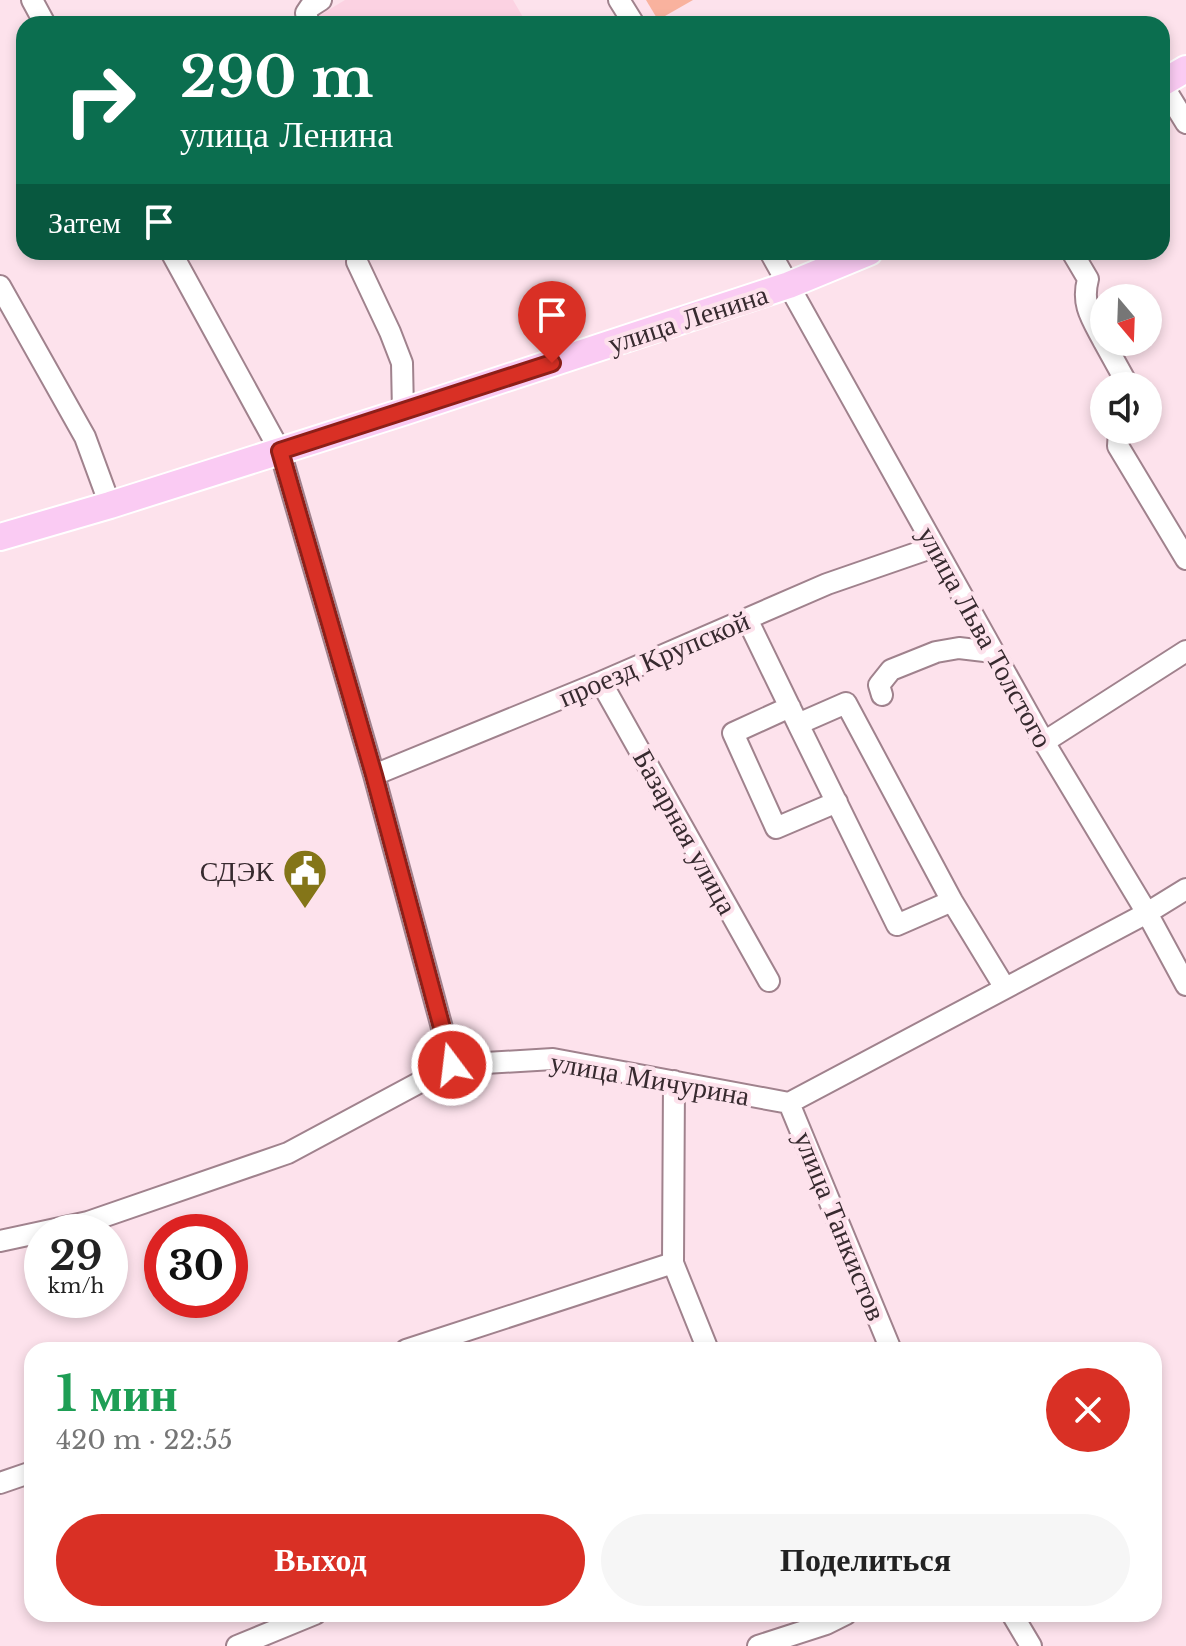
<!DOCTYPE html>
<html lang="ru">
<meta charset="utf-8">
<style>
body{margin:0;font-family:"Libre Baskerville",serif;background:#f6f6f6;color:#222;height:100vh;display:flex;flex-direction:column;font-size:30px;white-space:nowrap}
*{box-sizing:border-box;margin:0}
p{font-size:26px;color:#767676}
.icon{flex:none;width:44px;height:44px;fill:none;stroke:currentColor;stroke-width:2;stroke-linecap:round;stroke-linejoin:round}
.map{position:relative;flex:1;overflow:hidden}
.drawer{position:absolute;left:24px;top:1342px;width:1138px;height:280px;display:flex;flex-direction:column;background:#fff;border-radius:24px;box-shadow:0 4px 12px #0003}
.drawer>*{flex:none}
.top-card{position:absolute;left:16px;top:16px;width:1154px;height:244px;border-radius:24px;box-shadow:0 4px 12px #0003;background:#0b6e4f;color:#fff;overflow:hidden}
.needle{width:52px;rotate:161deg}
.fabs{position:absolute;left:1090px;top:284px;display:grid;gap:16px}
.fabs a{display:grid;place-items:center;width:72px;height:72px;border-radius:50%;background:#fff;box-shadow:0 4px 12px #0003;font-size:40px}
.speed{position:absolute;left:24px;top:1214px;display:flex;gap:16px;font-size:40px;font-weight:700;text-align:center}
.speed>*{display:grid;place-content:center;width:104px;height:104px;border-radius:50%;background:#fff;box-shadow:0 4px 12px #0003;line-height:1}
.speed small{font-size:20px;font-weight:400}
.speed .limit{border:12px solid #d22;background:#fff;color:#111}
.pin{position:absolute;display:grid;place-items:center;width:68px;height:68px;color:#fff;margin:-82px -34px;border-radius:50% 50% 50% 0;rotate:-45deg;box-shadow:0 0 8px #0007}
.pin .icon{rotate:45deg}
.me{position:absolute;width:88px;margin:-44px;rotate:345deg;stroke-linejoin:round;filter:drop-shadow(0 0 6px #0008)}
.turn{display:flex;align-items:center;gap:28px;height:168px;padding:0 32px;font-size:36px}
.turn .icon{width:104px;height:104px;stroke-width:2.5}
.turn b{display:block;font-size:56px;line-height:68px}
.then{display:flex;align-items:center;height:76px;padding:0 32px;background:#0003;gap:16px;font-size:30px}
.round{display:grid;place-items:center;flex:none;width:84px;height:84px;border-radius:42px;background:#f6f6f6}
.headline{display:flex;align-items:center;justify-content:space-between;height:136px;padding:0 32px}
h1{font-size:48px;font-weight:700;line-height:60px;color:#1e9e55}
.action{display:flex;gap:16px;margin-top:auto;padding:16px 32px}
.action a{flex:1;height:92px;border-radius:48px;background:#d93025;color:#fff;font-size:32px;font-weight:700;line-height:92px;text-align:center}
.action a+a{background:#f6f6f6;color:#222}
.map>svg:first-child{display:block}
</style>
<div class="map">
<svg width="1186" height="1646" viewBox="0 0 1186 1646">
<rect width="100%" height="100%" fill="#fde2ec"/>
<path fill="#fcd2e2" d="M 345,0 L 513,0 L 527,24 L 319,24 L 315,18 Z"/>
<path fill="#f9b29e" d="M 646,0 L 693,0 L 658,20 Z"/>
<g fill="none" stroke-linecap="round" stroke-linejoin="round">
<g stroke="#a0828d" stroke-width="24">
<path id="minor" d="M 32,0 L 45,24
M 619,0 L 634,24
M 309,24 L 306,13 L 310,7 L 321,0
M 1162,84 L 1186,123
M 171,252 L 280,451 L 374,775 L 452,1065
M 770,252 L 1044,742 L 1147,913 L 1186,985
M 1072,252 L 1088,279 C 1081,305 1092,319 1104,342
M 357,262 L 390,332 L 402,363 L 403,412
M 0,286 L 85,437 L 110,505
M 1104,342 L 1125,380 L 1124,386
M 1119,430 L 1118,446 L 1186,559
M 747,619 L 798,724 L 846,703 L 952,901 L 1005,988
M 601,682 L 769,981
M 882,695 L 879,685 L 891,670 L 936,652 L 959,648 L 993,652
M 790,707 L 733,733 L 776,828 L 837,802
M 798,724 L 897,925 L 952,901
M 1044,742 L 1186,651
M 374,775 L 601,682 L 827,584 L 934,547
M 674,1081 L 673,1263 L 708,1350
M 789,1103 L 891,1350
M 0,1241 L 88,1222 L 288,1153 L 452,1065 L 553,1059 L 789,1103 L 1147,913 L 1186,889
M 406,1350 L 673,1263
M 0,1483 L 32,1472
M 1012,1614 L 1031,1646
M 237,1646 L 315,1614
M 758,1646 L 826,1624 L 846,1614"/>
</g>
<g stroke="#fff" stroke-width="30">
<path id="major" d="M 1162,83 L 1186,69
M 0,537 L 110,505 L 403,412 L 789,285 L 869,252"/>
</g>
<use href="#minor" stroke="#fff" stroke-width="20"/>
<use href="#major" stroke="#facbf3" stroke-width="26"/>
</g>
<g fill="none" stroke-linecap="round" stroke-linejoin="round">
<g stroke="#8d1f18" stroke-width="20">
<path id="route" d="M 452,1065 L 374,775 L 280,451 L 552,363"/>
</g>
<use href="#route" stroke="#d93025" stroke-width="14"/>
</g>
<defs>
<g id="civic-pin" transform="scale(2.3)"><path d="M0 17L-7.5 6A9.5 9.5 0 1 1 7.5 6Z" fill="#847518" stroke="#fde2ec"/><path d="M-.6-6.5H3V-4.5H.6V-3L4-1V1h2V6H-6V1h2V-1L-.6-3ZM-1.2 2.5V6h2.4V2.5Z" fill="#fff"/></g>
</defs>
<g fill-rule="evenodd">
<use href="#civic-pin" x="305" y="871"/>
</g>
<g text-anchor="middle" dominant-baseline="central" stroke-width="8" stroke-linejoin="round" paint-order="stroke">
<g font-size="28" fill="#372a2f" stroke="#fde2ec">
<text transform="translate(688 319) rotate(-18)">улица Ленина</text>
<text transform="translate(985 637) rotate(61)">улица Льва Толстого</text>
<text transform="translate(654 659) rotate(-23)">проезд Крупской</text>
<text transform="translate(685 832) rotate(61)">Базарная улица</text>
<text transform="translate(650 1079) rotate(10)">улица Мичурина</text>
<text transform="translate(840 1226) rotate(68)">улица Танкистов</text>
</g>
<g font-size="28" fill="#372a2f" stroke="#fde2ec" text-anchor="end">
<text x="274" y="871">СДЭК</text>
</g>
</g>
</svg>
<div class="fabs">
<a><svg class="needle" viewBox="-14 -14 28 28"><path d="M0-13l5 13h-10z" fill="#e53935"/><path d="M0 13l5-13h-10z" fill="#767676"/></svg></a>
<a><svg class="icon" aria-label="sound" viewBox="0 0 24 24"><path d="M4 9h4l5-4v14l-5-4H4zM17 9q2 3 0 6"/></svg></a>
</div>
<div class="speed"><div>29<small>km/h</small></div><div class="limit">30</div></div>
<div class="pin" style="left:552px;top:363px;background:#d93025"><svg class="icon" aria-label="arrive" viewBox="0 0 24 24"><path d="M6 21V4h12l-3 4 3 4H6"/></svg></div>
<svg class="me" style="left:452px;top:1065px" viewBox="-20 -20 40 40"><circle r="17" fill="#d93025" stroke="#fff" stroke-width="3"/><path d="M0-11L8 9 0 5-8 9z" fill="#fff"/></svg>
<div class="top-card">
<div class="turn"><svg class="icon" aria-label="right" viewBox="0 0 24 24"><path d="M7 20v-9h11M14 6l5 5-5 5"/></svg><div><b>290 m</b>улица Ленина</div></div>
<div class="then">Затем<svg class="icon" aria-label="arrive" viewBox="0 0 24 24"><path d="M6 21V4h12l-3 4 3 4H6"/></svg></div>
</div>
<section class="drawer">
<div class="headline"><div><h1>1 мин</h1><p>420 m · 22:55</p></div><a class="round" style="background:#d93025;color:#fff"><svg class="icon" aria-label="close" viewBox="0 0 24 24"><path d="M6 6l12 12M18 6L6 18"/></svg></a></div>
<div class="action"><a>Выход</a><a>Поделиться</a></div>
</section>
</div>
